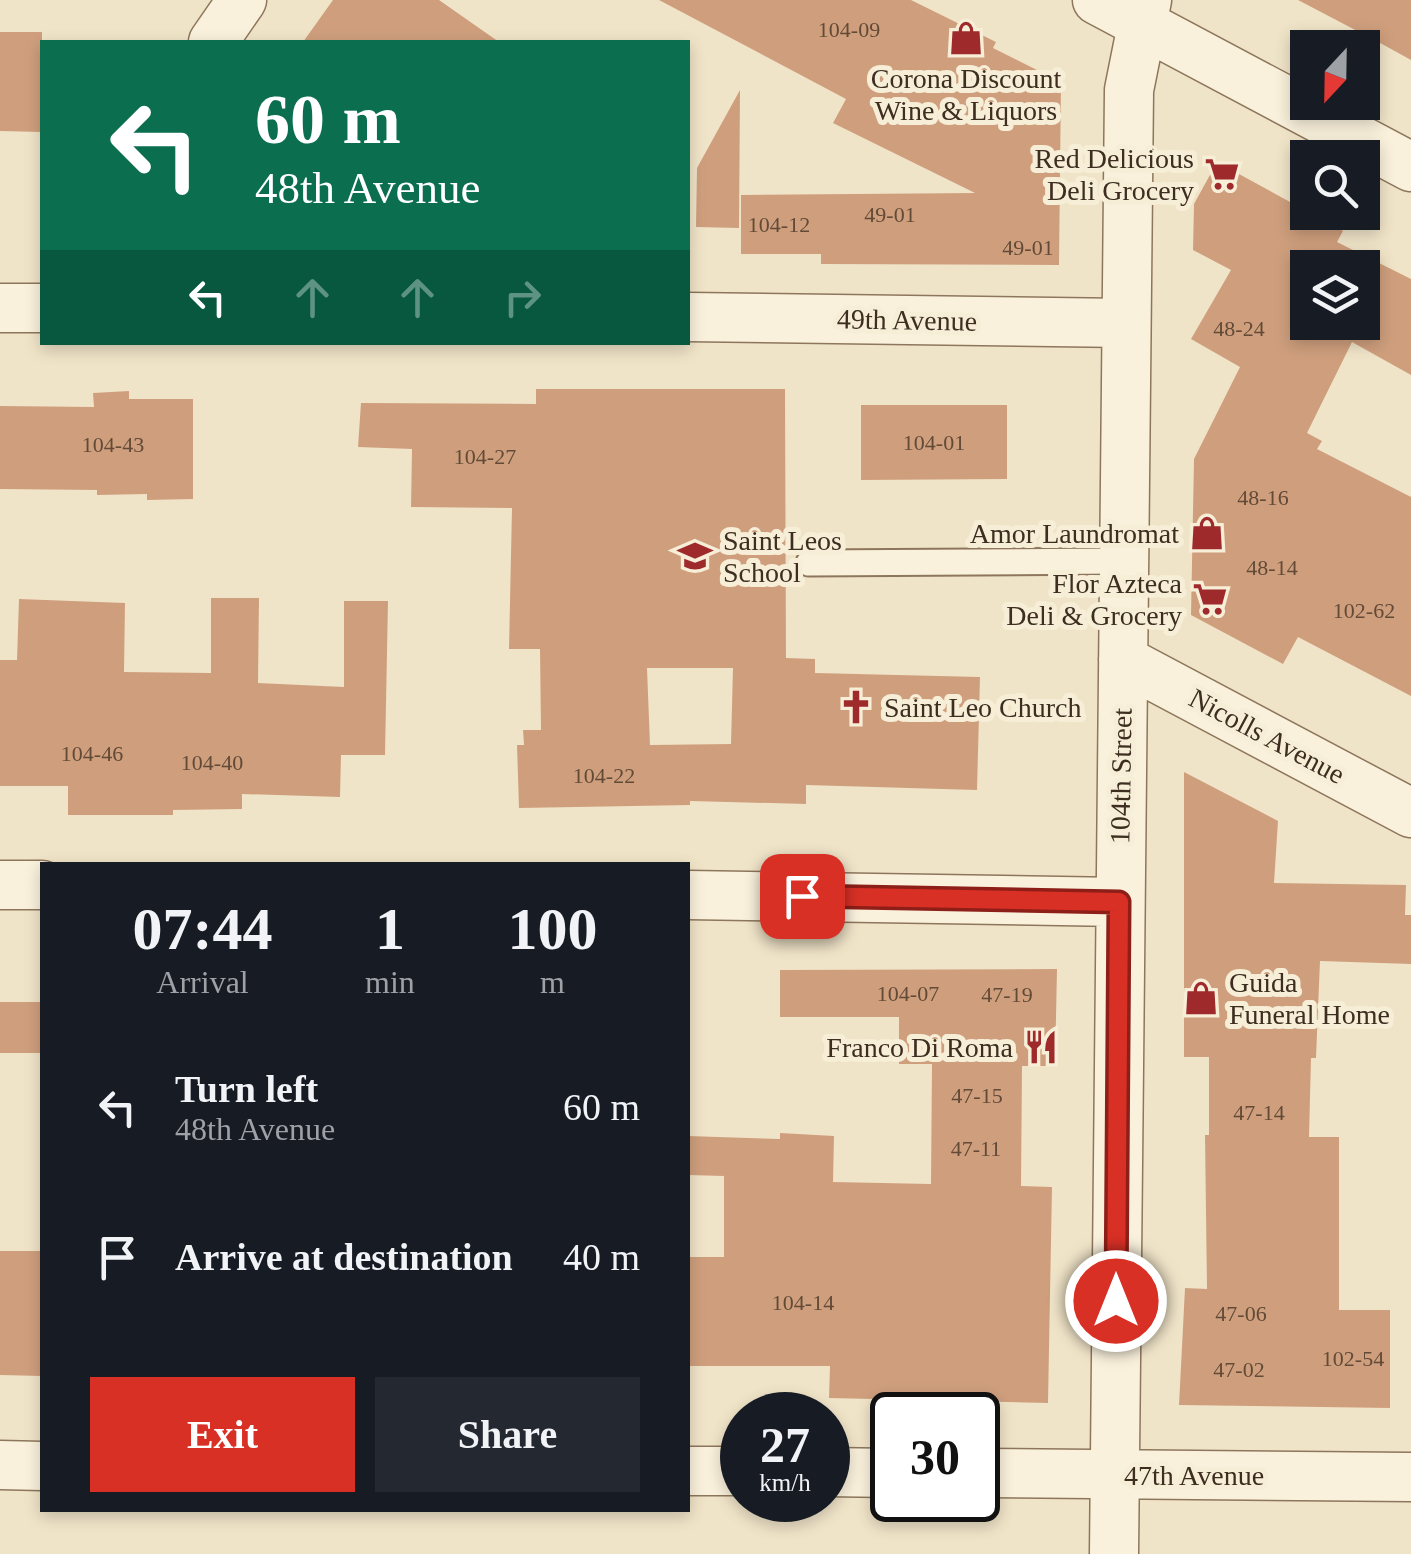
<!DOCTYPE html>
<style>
body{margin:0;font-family:Georgia,serif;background:#242831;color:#f1f3f6;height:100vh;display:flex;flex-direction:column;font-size:38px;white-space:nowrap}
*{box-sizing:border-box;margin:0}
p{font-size:32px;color:#9ea1a6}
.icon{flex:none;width:55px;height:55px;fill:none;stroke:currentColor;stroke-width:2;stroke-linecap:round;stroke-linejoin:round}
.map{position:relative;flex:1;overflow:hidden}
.side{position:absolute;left:40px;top:862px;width:650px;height:650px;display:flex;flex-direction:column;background:#171b24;border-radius:0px;box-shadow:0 5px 15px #0003}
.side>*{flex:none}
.guide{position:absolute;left:40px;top:40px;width:650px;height:305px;border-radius:0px;box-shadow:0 5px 15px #0003;background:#0b6e4f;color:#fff;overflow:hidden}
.needle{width:65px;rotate:202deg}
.buttons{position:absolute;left:1290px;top:30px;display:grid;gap:20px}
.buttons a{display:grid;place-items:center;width:90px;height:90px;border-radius:0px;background:#171b24;box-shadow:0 5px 15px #0003;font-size:50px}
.speed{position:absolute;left:720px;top:1392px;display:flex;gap:20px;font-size:50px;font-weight:700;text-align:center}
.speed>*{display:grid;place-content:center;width:130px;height:130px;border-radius:50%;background:#171b24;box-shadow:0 5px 15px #0003;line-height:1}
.speed small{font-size:25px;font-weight:400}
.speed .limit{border:5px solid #111;border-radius:15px;background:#fff;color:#111}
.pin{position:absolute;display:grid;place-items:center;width:85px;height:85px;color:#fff;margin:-42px;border-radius:20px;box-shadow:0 5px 15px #0006}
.me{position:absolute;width:110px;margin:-55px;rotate:0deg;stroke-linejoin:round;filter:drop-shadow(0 0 8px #0008)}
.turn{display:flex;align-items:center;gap:35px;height:210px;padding:0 50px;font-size:45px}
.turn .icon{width:130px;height:130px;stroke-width:2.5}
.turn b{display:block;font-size:70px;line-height:85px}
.lanes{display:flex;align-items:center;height:95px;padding:0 50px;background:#0003;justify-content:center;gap:50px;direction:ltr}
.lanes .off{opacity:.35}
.eta{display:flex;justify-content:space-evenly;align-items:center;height:170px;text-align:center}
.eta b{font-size:60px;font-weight:800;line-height:70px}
.primary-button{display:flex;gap:20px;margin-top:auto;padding:20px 50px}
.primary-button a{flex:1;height:115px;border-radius:0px;background:#d93025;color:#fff;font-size:40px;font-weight:800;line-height:115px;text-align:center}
.primary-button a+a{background:#242831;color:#f1f3f6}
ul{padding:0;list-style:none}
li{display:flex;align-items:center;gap:30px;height:150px;padding:0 50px}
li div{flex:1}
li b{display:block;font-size:38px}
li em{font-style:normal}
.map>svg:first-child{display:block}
</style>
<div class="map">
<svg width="1411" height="1554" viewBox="0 0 1411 1554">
<rect width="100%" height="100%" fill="#f0e4c8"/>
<path fill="#cf9f7d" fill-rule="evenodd" d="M 333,0 L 439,0 L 499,42 L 303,42 Z
M 659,0 L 911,0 L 996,42 L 993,48 L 1061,82 L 1059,265 L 821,264 L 821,254 L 741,254 L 741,195 L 975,193 L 833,123 L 846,99 Z
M 1298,0 L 1411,0 L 1411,60 L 1382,44 Z
M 0,32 L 42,32 L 42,132 L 0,131 Z
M 740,90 L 739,228 L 696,227 L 697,168 Z
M 1217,162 L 1343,231 L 1337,242 L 1411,279 L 1411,375 L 1352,342 L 1307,433 L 1322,441 L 1317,449 L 1411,497 L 1411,696 L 1298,637 L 1283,664 L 1191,615 L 1194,459 L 1240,367 L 1191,339 L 1231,270 L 1193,250 L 1194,204 ZM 1308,268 L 1362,268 L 1362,322 L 1308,322 Z
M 536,389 L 785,389 L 786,658 L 815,659 L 815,673 L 980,677 L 977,790 L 806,785 L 806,804 L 690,801 L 690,805 L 519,808 L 517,745 L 524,745 L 523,730 L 541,730 L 540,649 L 509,649 L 512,508 L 411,507 L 412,449 L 358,447 L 361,403 L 536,404 ZM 647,668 L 733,668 L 731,744 L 650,745 Z
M 129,391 L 129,399 L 193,399 L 193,499 L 147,500 L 147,494 L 97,495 L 97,490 L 0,489 L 0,406 L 94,407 L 93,393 Z
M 861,405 L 1007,405 L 1007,479 L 861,480 Z
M 211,598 L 259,598 L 258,683 L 344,687 L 344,601 L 388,601 L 385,755 L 341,755 L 340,797 L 242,794 L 242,809 L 173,810 L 173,815 L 68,815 L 68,786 L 0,786 L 0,660 L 17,660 L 19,599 L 125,603 L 124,672 L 211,673 Z
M 1184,772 L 1278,821 L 1274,883 L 1406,885 L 1405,915 L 1411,915 L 1411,964 L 1320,961 L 1316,1058 L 1311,1058 L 1309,1137 L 1339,1137 L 1339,1310 L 1390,1310 L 1390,1408 L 1179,1405 L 1185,1288 L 1207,1289 L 1205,1135 L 1209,1135 L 1209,1057 L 1184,1057 Z
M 1057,969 L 1055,1066 L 1022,1066 L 1021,1186 L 1052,1187 L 1048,1403 L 829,1398 L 830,1366 L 688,1366 L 688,1257 L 724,1257 L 724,1176 L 688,1175 L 688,1136 L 780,1139 L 780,1133 L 834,1136 L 833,1182 L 931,1184 L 932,1064 L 899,1064 L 899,1017 L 780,1017 L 780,970 Z
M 0,1002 L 42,1002 L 42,1053 L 0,1053 Z
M 0,1251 L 42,1251 L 42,1376 L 0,1375 Z"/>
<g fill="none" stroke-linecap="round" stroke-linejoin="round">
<g stroke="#8d765c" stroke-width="29">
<path id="service" d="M 809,563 L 1123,561"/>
</g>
<g stroke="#8d765c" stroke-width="51">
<path id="minor" d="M 1097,0 L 1411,167
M 213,42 L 242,0
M 0,308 L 42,308
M 688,317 L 1126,323
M 1123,660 L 1411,813
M 0,885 L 42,885
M 688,895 L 1119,902
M 0,1465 L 42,1466
M 688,1471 L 742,1471
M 828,1472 L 892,1473
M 978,1473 L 1411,1477
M 1114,1554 L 1129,90 L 1147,0"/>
</g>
<use href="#service" stroke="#faf1dc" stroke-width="25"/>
<use href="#minor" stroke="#faf1dc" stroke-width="48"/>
</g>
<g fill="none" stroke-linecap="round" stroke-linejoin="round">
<g stroke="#8d1f18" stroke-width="25">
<path id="route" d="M 802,896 L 1119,902 L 1116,1301"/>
</g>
<use href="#route" stroke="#d93025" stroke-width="18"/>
</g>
<defs>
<g id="shop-bare" transform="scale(2.7)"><path d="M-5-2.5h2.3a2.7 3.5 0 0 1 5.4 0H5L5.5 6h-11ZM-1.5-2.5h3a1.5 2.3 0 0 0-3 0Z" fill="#9e2a2b" stroke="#f7eed8" stroke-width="2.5" paint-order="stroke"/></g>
<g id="supermarket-bare" transform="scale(2.7)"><path d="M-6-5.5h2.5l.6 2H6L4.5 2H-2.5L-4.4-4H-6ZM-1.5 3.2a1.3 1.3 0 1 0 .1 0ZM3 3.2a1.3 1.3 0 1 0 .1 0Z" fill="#9e2a2b" stroke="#f7eed8" stroke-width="2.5" paint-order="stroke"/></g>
<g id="school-bare" transform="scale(2.7)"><path d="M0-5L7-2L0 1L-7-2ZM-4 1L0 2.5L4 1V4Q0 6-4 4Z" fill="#9e2a2b" stroke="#f7eed8" stroke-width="2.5" paint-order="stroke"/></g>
<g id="church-bare" transform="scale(2.7)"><path d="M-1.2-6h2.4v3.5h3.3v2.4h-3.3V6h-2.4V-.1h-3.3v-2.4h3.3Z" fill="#9e2a2b" stroke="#f7eed8" stroke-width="2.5" paint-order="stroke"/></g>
<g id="restaurant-bare" transform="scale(2.7)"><path d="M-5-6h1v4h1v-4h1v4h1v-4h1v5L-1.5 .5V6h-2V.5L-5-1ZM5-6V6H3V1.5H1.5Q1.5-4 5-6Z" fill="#9e2a2b" stroke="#f7eed8" stroke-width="2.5" paint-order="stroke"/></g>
</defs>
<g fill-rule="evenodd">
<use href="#shop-bare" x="966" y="38"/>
<use href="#supermarket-bare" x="1222" y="174"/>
<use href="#shop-bare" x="1207" y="533"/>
<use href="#school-bare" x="695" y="556"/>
<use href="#supermarket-bare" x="1210" y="599"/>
<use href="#church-bare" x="856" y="707"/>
<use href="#shop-bare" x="1201" y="998"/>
<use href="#restaurant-bare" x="1041" y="1047"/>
</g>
<g text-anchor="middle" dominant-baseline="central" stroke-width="10" stroke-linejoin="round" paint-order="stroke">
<g font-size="22" fill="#624a37">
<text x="849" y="29">104-09</text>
<text x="890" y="214">49-01</text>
<text x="779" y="224">104-12</text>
<text x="1028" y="247">49-01</text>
<text x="1239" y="328">48-24</text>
<text x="934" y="442">104-01</text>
<text x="113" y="444">104-43</text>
<text x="485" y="456">104-27</text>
<text x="1263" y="497">48-16</text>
<text x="1272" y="567">48-14</text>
<text x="1364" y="610">102-62</text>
<text x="92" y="753">104-46</text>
<text x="212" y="762">104-40</text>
<text x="604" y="775">104-22</text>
<text x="908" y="993">104-07</text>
<text x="1007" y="994">47-19</text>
<text x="977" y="1095">47-15</text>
<text x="1259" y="1112">47-14</text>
<text x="976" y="1148">47-11</text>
<text x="803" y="1302">104-14</text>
<text x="1241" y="1313">47-06</text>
<text x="1353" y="1358">102-54</text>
<text x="1239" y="1369">47-02</text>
</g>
<g font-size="28" fill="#3d2e20" stroke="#f7eed8" text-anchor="end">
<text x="966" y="78" text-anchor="middle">Corona Discount<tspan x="966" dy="32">Wine &amp; Liquors</tspan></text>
<text x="1194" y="158">Red Delicious<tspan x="1194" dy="32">Deli Grocery</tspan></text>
<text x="1179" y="533">Amor Laundromat</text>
<text x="723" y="540" text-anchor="start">Saint Leos<tspan x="723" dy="32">School</tspan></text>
<text x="1182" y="583">Flor Azteca<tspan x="1182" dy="32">Deli &amp; Grocery</tspan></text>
<text x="884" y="707" text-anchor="start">Saint Leo Church</text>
<text x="1229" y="982" text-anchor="start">Guida<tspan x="1229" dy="32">Funeral Home</tspan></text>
<text x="1013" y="1047">Franco Di Roma</text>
</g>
<g font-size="28" fill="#3d2e20" stroke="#f7eed8">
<text transform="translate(907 320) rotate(1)">49th Avenue</text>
<text transform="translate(1267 736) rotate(28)">Nicolls Avenue</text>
<text transform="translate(1121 776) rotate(-89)">104th Street</text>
<text x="1194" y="1475">47th Avenue</text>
</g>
</g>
</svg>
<div class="buttons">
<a><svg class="needle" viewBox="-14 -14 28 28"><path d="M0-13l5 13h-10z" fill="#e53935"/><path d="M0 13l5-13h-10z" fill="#9ea1a6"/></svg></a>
<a><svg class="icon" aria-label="search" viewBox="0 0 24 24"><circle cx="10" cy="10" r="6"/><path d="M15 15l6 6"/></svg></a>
<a><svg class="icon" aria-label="layers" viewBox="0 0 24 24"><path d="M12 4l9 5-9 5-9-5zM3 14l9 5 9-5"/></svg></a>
</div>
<div class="speed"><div>27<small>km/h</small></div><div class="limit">30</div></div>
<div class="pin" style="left:802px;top:896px;background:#d93025"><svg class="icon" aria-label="arrive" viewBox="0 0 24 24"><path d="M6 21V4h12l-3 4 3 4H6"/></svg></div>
<svg class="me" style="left:1116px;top:1301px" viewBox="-20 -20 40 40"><circle r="17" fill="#d93025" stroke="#fff" stroke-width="3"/><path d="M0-11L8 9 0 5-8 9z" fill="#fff"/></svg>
<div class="guide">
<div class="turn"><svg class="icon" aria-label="left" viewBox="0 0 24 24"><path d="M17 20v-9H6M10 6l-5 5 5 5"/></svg><div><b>60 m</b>48th Avenue</div></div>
<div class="lanes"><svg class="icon" aria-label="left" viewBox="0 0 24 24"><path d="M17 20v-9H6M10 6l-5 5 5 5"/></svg><svg class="icon off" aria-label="ahead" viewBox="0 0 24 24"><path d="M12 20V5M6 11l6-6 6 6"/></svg><svg class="icon off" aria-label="ahead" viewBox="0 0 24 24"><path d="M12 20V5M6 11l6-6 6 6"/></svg><svg class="icon off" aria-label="right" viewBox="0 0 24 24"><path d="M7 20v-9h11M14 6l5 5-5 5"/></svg></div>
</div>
<section class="side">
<div class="eta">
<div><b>07:44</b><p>Arrival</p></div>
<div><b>1</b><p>min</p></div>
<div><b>100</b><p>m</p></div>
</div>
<ul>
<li><svg class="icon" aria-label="left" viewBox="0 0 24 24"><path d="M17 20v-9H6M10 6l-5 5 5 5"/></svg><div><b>Turn left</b><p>48th Avenue</p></div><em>60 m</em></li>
<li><svg class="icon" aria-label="arrive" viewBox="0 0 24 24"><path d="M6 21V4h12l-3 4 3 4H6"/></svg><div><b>Arrive at destination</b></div><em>40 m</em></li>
</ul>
<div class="primary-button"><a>Exit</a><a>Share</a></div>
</section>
</div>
